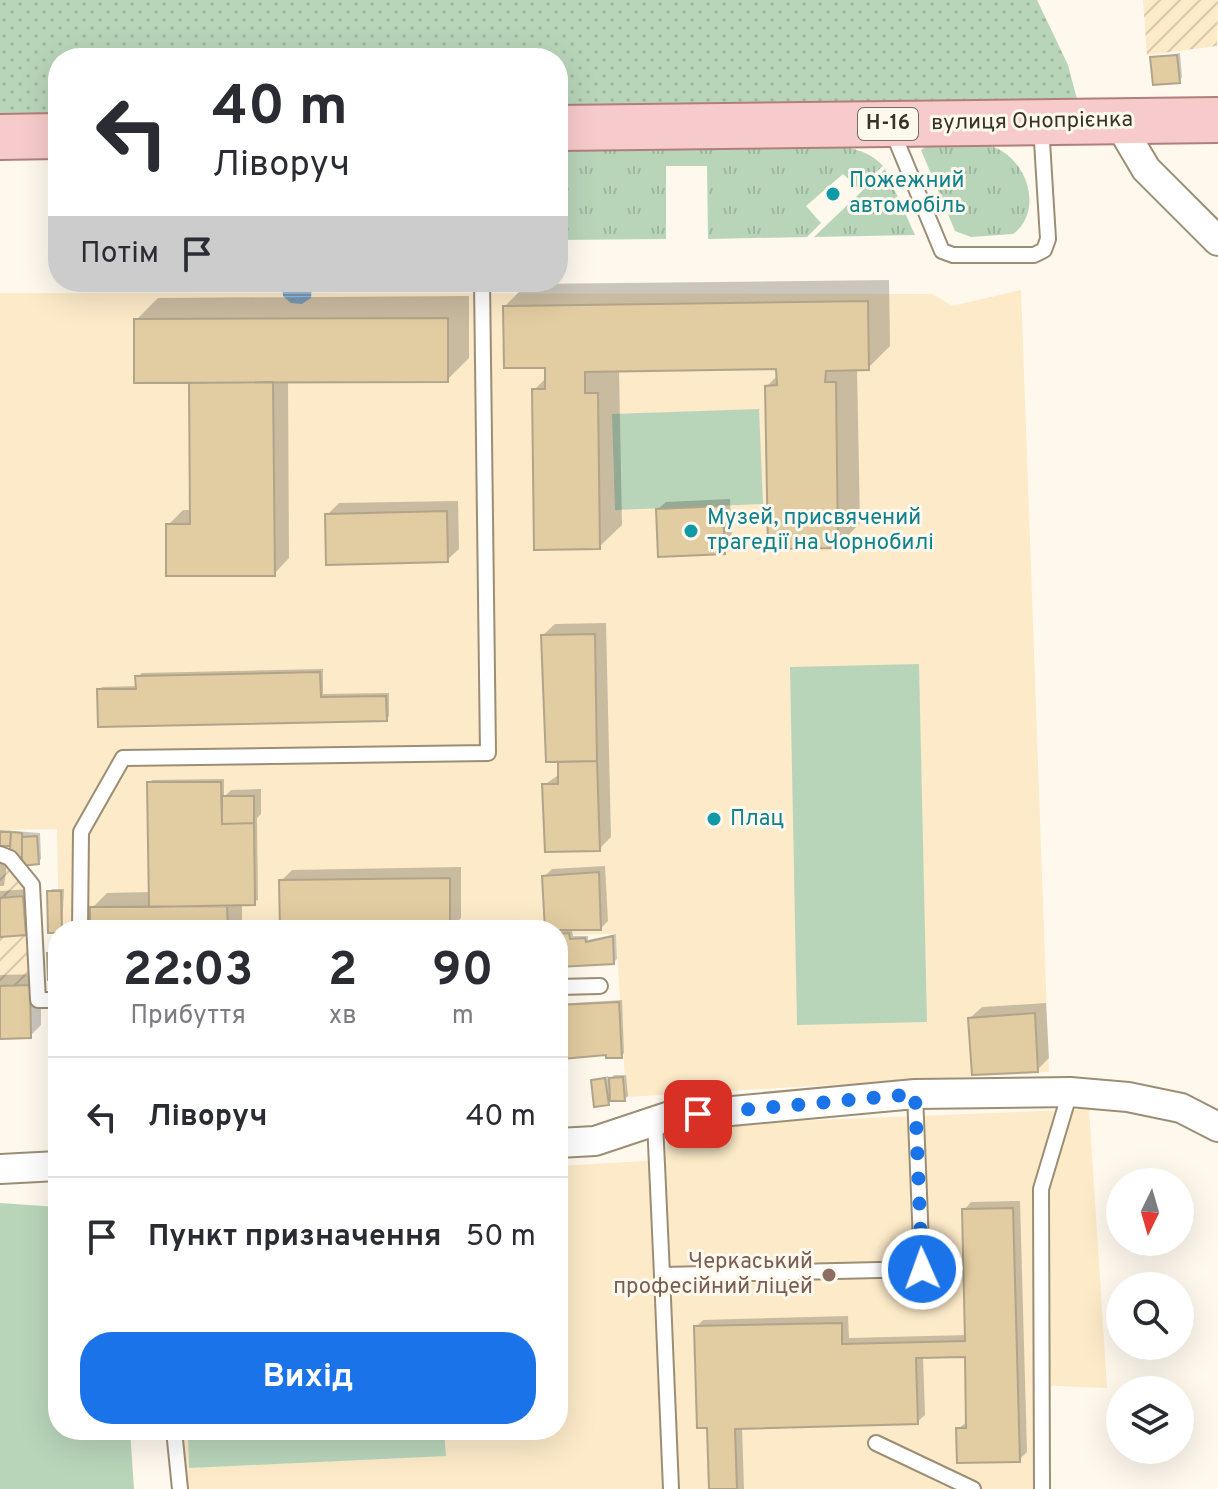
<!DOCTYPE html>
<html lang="uk">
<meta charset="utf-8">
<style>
body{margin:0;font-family:Overpass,sans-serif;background:#f2f2f3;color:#2b2b33;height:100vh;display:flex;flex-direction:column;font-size:30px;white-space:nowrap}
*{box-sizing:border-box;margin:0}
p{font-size:26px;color:#7c7c81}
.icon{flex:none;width:44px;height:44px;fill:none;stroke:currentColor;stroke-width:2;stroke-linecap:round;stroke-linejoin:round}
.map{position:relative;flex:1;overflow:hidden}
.drawer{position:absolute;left:48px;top:920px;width:520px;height:520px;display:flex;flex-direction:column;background:#fff;border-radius:32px;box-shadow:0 8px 32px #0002}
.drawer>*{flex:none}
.banner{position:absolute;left:48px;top:48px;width:520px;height:244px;border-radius:32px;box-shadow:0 8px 32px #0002;background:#fff;color:#2b2b33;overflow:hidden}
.needle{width:52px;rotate:185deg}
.controls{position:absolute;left:1106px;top:1168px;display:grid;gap:16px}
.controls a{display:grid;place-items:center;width:88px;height:88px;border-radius:50%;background:#fff;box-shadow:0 8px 32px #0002;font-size:40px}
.pin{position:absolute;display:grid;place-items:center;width:68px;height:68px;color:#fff;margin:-34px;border-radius:16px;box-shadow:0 4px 12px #0006}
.me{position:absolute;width:88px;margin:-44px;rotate:358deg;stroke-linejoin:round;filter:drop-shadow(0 0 6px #0008)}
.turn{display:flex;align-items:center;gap:28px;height:168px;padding:0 32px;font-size:36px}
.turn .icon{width:104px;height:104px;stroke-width:2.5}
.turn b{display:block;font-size:56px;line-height:68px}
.then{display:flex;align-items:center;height:76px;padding:0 32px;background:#0003;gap:16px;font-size:30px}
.eta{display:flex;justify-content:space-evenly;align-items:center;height:136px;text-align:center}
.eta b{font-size:48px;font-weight:700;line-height:56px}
.cta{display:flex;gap:16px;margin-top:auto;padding:16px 32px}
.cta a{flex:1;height:92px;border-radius:32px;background:#1a73e8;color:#fff;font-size:32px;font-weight:700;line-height:92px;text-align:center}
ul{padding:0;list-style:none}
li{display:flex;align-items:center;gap:24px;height:120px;padding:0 32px;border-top:2px solid #e1e1e2}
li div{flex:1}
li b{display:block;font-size:30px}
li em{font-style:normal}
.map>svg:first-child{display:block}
</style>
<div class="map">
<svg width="1218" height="1489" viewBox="0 0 1218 1489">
<defs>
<pattern id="industrial-furrows" width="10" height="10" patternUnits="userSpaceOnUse" patternTransform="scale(2)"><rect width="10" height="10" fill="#fceac8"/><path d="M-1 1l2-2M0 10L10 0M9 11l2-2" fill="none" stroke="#d9c9ac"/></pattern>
<pattern id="grass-tufts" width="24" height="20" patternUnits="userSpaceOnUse" patternTransform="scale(2)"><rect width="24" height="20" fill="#b8d5ba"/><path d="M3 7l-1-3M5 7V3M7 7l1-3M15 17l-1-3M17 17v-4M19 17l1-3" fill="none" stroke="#9fb7a0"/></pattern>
<pattern id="garden-dots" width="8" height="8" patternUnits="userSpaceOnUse" patternTransform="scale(2)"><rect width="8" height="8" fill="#b8d5ba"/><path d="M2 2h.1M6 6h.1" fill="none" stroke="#9fb7a0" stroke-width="1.8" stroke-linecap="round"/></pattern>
<pattern id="water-rules" width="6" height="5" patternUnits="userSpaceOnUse" patternTransform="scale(2)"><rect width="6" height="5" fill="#96bddd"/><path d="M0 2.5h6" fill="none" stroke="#7b9ab3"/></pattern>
</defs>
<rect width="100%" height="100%" fill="#fef8ed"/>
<path fill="#fceac8" d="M 1021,290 L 1049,1072 L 626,1097 L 616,934 L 558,935 L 558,930 L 59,930 L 57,829 L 0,830 L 0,293 L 933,294 L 952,306 Z
M 1089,1109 L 1107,1388 L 1034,1385 L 1033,1489 L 190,1489 L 186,1484 L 183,1430 L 558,1430 L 558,1166 L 665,1160 L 670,1126 Z"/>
<path fill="url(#industrial-furrows)" d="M 1143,0 L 1218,0 L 1217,46 L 1147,55 Z
M 0,830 L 15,831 L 26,889 L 31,1038 L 0,1039 Z"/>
<path fill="url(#grass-tufts)" d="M 983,144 C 1026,151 1046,210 1013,234 L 971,237 L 955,231 L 921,150 L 928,145 Z
M 810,145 C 836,146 864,145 883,166 L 858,188 L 843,174 L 806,206 L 821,223 L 807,237 L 708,239 L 707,166 L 666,166 L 666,239 L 558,240 L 558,150 Z
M 885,169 L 915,235 L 814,237 Z"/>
<path fill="#b8d5ba" d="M 759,409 L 763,504 L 615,510 L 612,414 Z
M 919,664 L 927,1022 L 797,1025 L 790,667 Z
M 0,1203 L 58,1207 L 58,1430 L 130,1430 L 134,1489 L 0,1489 Z
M 188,1430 L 444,1430 L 446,1456 L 189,1468 Z"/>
<path fill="url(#garden-dots)" d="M 0,0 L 1037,0 L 1068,65 L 1078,103 L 558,110 L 558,58 L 58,58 L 58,118 L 0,118 Z"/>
<path fill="url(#water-rules)" d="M 282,282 L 312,282 L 311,298 L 302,304 L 291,303 L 283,296 Z"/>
<path fill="#0003" d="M 1180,53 L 1182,77 L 1179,81 L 1152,58 Z
M 889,280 L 890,346 L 868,368 L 857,368 L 860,523 L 838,546 L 767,386 L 778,375 L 778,367 L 619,369 L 622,525 L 599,547 L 534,390 L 547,377 L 547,366 L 505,306 L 527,284 Z
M 469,296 L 469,358 L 447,380 L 288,380 L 289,558 L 274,574 L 168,525 L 183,510 L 192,510 L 191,384 L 194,381 L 136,320 L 158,298 Z
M 730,499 L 732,544 L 724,552 L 658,509 L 666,502 Z
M 458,501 L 459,549 L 447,560 L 327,515 L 339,503 Z
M 606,623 L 611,837 L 599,849 L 544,785 L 560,774 L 543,635 L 555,624 Z
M 323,669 L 323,694 L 389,693 L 389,716 L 386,720 L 99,690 L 102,687 L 138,686 L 141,673 Z
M 224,779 L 224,797 L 231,790 L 261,789 L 261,814 L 257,818 L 258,900 L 242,904 L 242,930 L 92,930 L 92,908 L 107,893 L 150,892 L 149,783 L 152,780 Z
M 0,830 L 40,833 L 41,859 L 38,862 L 24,858 L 11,844 L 0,844 Z
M 0,857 L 8,857 L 4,886 L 0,886 Z
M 605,866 L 608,921 L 601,928 L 572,930 L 573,936 L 588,936 L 588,940 L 616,934 L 617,959 L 614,962 L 558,965 L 561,930 L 547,930 L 544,877 L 552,869 Z
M 461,867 L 461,918 L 450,930 L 282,930 L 281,881 L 292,870 Z
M 30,889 L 33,926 L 25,933 L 0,935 L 0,891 Z
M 52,889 L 64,889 L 62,930 L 58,930 L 49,892 Z
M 41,974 L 41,1025 L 30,1036 L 0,1037 L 0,975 Z
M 622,1000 L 624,1053 L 621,1056 L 608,1052 L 565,1057 L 565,1069 L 558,1072 L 558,1004 Z
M 1046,1003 L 1049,1058 L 1037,1070 L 970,1018 L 982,1007 Z
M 614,1075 L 626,1075 L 628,1096 L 625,1099 L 612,1096 L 607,1100 L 593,1081 L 608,1076 L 609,1081 Z
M 1020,1201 L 1027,1452 L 1019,1460 L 958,1429 L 968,1421 L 966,1355 L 923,1356 L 925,1415 L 917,1422 L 742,1427 L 744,1489 L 711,1489 L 709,1426 L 696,1327 L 703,1320 L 848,1316 L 849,1338 L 967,1335 L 964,1210 L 971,1202 Z"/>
<path fill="#e2cca1" stroke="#b1a48a" stroke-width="2" d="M 1177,55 L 1180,83 L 1153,85 L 1150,57 Z
M 868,301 L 869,370 L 826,371 L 825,382 L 836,382 L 838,548 L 768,549 L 765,386 L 777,385 L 776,369 L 585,372 L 585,393 L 598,393 L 600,549 L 534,550 L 532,389 L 545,389 L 545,368 L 504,368 L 503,306 Z
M 448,318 L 448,382 L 134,383 L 134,319 Z
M 273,382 L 275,576 L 166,576 L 166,524 L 190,524 L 189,383 Z
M 723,506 L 725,554 L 658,557 L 656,509 Z
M 447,511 L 448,562 L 326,565 L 325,514 Z
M 595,634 L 597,761 L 546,762 L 541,635 Z
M 320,672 L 321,697 L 386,696 L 387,721 L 98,727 L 97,689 L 136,689 L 135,676 Z
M 597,761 L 600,851 L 545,852 L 542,784 L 558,784 L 558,762 Z
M 147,782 L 221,782 L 222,824 L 254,823 L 255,905 L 149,907 Z
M 222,796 L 254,796 L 254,823 L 222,824 Z
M 0,832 L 11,832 L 10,846 L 0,846 Z
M 11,832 L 22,833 L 22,859 L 10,849 Z
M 37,836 L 39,864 L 22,866 L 22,837 Z
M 599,872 L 601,930 L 545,930 L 542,876 Z
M 450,878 L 450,930 L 280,930 L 279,880 Z
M 47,891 L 61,891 L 62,930 L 58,933 L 48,933 Z
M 23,896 L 26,935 L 0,937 L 0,898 Z
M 227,906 L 228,930 L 90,930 L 90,907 Z
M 569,933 L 570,939 L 585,938 L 586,942 L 613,936 L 614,964 L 558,967 L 558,934 Z
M 47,953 L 58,953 L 58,980 L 48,980 Z
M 30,985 L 31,1038 L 0,1039 L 0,986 Z
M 619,1002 L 622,1058 L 606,1058 L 606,1055 L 562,1059 L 562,1074 L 558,1074 L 558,1005 Z
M 1035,1013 L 1038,1072 L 972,1075 L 968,1018 Z
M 623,1077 L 625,1101 L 610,1101 L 609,1078 Z
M 605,1078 L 609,1105 L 594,1107 L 591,1080 Z
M 1013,1208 L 1020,1462 L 957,1463 L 956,1428 L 966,1428 L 965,1357 L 916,1358 L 918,1424 L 735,1429 L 737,1489 L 709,1489 L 707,1428 L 697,1428 L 694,1326 L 842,1323 L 842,1344 L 965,1341 L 962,1209 Z"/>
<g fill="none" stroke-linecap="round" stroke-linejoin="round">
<g stroke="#9b8e75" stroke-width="18">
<path id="lane" d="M 891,128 L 942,251 L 953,255 L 1034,255 L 1044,250 L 1048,239 L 1041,125
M 0,854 L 10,858 L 32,885 L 38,1000 L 58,1000
M 80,930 L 81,832 L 123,758 L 488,753 L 482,282
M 558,987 L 600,986
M 655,1121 L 662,1275
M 174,1430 L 180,1489
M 876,1443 L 973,1489
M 671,1489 L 662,1275 L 922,1269 L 915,1094
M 1042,1489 L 1041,1189 L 1070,1092"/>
</g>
<g stroke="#9b8e75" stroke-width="32">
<path id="street" d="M 1117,120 L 1146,169 L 1218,241
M 558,1143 L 595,1141 L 667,1117 L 915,1094 L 1070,1092 L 1128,1097 L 1181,1108 L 1218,1127
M 0,1169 L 58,1166"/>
</g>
<g stroke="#b17f7b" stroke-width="48">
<path id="primary" d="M 558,128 L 1218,120
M 0,137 L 58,136"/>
</g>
<use href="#lane" stroke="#fff" stroke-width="14"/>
<use href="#street" stroke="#fff" stroke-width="28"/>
<use href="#primary" stroke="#f7cbcb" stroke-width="44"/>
</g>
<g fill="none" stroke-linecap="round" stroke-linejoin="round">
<path stroke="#1a73e8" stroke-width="14" stroke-dasharray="0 25.2" d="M 698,1114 L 915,1094 L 922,1269"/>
</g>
<g fill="#0f9aa8" stroke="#fef8ed" stroke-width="3">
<circle cx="833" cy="194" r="8"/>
<circle cx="691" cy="531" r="8"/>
<circle cx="714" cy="819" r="8"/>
</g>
<circle fill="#8d6e63" stroke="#fef8ed" stroke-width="3" cx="829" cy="1275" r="8"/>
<g text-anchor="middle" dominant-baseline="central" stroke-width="6" stroke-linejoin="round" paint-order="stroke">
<rect fill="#fef8ed" stroke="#736e63" stroke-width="2" x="858" y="108" width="60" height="32" rx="6"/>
<g font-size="20" font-weight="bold" fill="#383328">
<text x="888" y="124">Н-16</text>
</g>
<g font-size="22" fill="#383328" stroke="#fef8ed">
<text transform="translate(1032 122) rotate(-1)">вулиця Онопрієнка</text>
</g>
<g font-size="22" fill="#0d838f" stroke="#fef8ed" text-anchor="start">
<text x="849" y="181">Пожежний<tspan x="849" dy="25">автомобіль</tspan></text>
<text x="707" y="518">Музей, присвячений<tspan x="707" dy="25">трагедії на Чорнобилі</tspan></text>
<text x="730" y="819">Плац</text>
</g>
<g font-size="22" fill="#785e54" stroke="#fef8ed" text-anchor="end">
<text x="813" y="1262">Черкаський<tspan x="813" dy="25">професійний ліцей</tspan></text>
</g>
</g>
</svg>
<div class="controls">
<a><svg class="needle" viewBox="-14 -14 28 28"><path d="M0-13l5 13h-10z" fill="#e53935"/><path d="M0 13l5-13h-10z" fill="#7c7c81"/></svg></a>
<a><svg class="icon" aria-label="search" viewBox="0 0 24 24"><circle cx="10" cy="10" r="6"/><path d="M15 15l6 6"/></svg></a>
<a><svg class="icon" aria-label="layers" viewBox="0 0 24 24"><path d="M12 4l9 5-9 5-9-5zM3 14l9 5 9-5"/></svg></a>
</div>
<div class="pin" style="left:698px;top:1114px;background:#d93025"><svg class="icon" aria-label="arrive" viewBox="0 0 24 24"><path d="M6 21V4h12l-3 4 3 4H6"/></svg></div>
<svg class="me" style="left:922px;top:1269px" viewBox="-20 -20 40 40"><circle r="17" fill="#1a73e8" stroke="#fff" stroke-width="3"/><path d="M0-11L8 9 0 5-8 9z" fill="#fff"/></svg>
<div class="banner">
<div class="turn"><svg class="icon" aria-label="left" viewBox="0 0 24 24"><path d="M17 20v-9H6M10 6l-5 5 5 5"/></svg><div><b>40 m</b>Ліворуч</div></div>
<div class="then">Потім<svg class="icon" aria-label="arrive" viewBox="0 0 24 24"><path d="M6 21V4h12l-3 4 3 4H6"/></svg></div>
</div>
<section class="drawer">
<div class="eta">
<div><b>22:03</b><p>Прибуття</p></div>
<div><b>2</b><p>хв</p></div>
<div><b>90</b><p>m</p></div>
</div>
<ul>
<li><svg class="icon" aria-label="left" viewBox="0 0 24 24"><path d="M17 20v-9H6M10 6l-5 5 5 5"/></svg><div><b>Ліворуч</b></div><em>40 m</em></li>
<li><svg class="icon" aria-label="arrive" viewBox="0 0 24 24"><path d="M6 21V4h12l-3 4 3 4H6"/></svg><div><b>Пункт призначення</b></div><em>50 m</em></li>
</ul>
<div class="cta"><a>Вихід</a></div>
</section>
</div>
